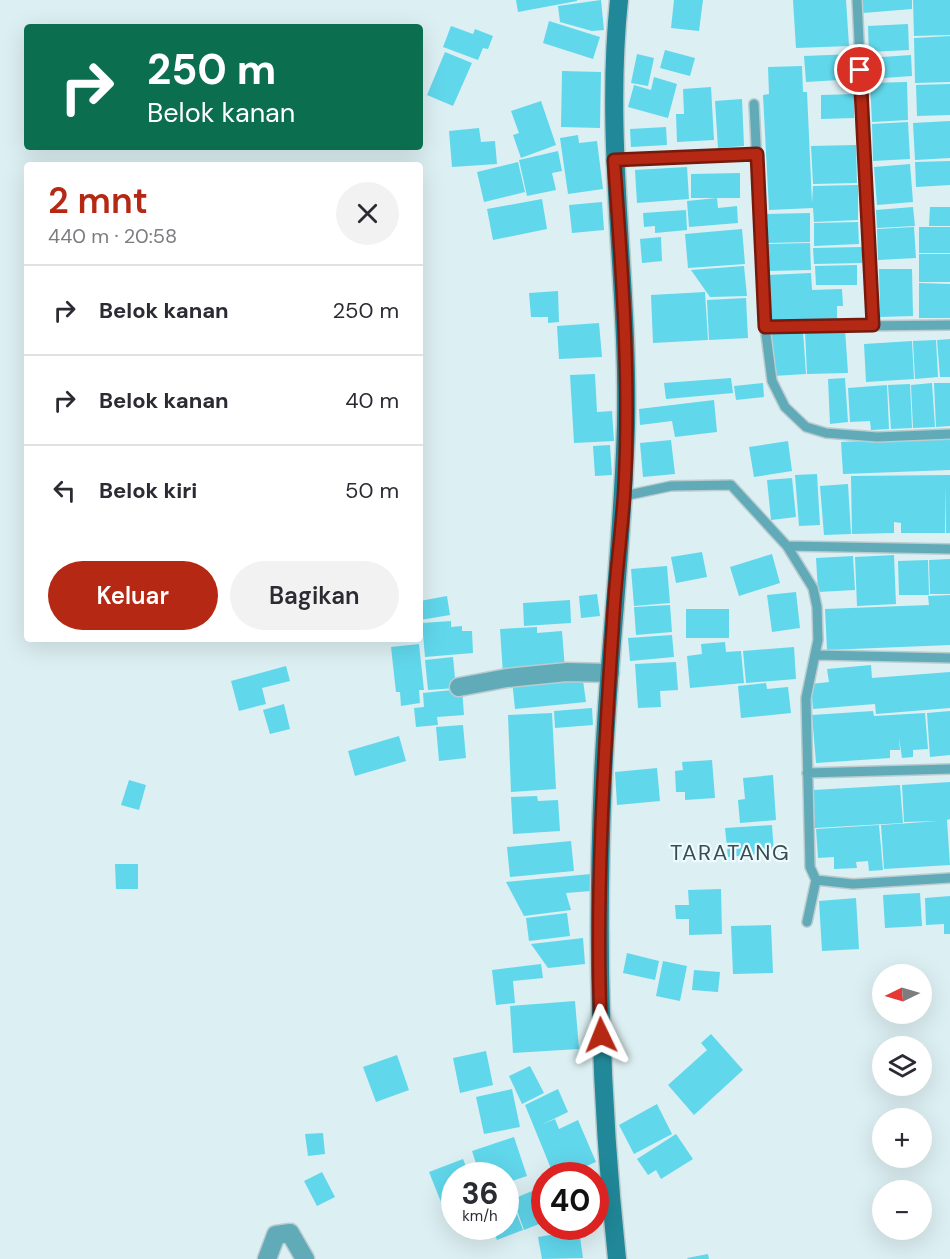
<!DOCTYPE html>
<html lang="id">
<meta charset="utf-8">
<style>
body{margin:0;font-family:"DM Sans",sans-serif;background:#f2f2f3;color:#2b2b33;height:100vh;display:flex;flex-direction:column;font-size:22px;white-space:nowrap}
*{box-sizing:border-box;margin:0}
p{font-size:20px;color:#7c7c81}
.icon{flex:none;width:33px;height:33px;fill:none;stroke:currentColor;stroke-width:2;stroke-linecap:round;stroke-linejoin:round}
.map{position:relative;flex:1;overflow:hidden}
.drawer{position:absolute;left:24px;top:162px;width:399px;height:480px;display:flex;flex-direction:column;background:#fff;border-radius:6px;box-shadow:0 6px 24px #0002}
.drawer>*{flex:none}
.guide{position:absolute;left:24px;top:24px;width:399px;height:126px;border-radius:6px;box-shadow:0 6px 24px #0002;background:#0b6e4f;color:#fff;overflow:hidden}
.needle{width:39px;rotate:265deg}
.fabs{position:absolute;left:872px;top:964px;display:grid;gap:12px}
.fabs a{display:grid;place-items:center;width:60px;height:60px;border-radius:50%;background:#fff;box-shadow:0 6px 24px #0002;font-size:30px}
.speed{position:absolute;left:441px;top:1162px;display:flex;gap:12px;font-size:30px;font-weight:700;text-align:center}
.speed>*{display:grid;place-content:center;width:78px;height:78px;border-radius:50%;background:#fff;box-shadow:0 6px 24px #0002;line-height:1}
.speed small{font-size:15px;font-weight:400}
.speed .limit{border:9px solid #d22;background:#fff;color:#111}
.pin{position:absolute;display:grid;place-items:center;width:51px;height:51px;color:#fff;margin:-26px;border:3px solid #fff;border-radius:50%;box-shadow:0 2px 6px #0007}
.me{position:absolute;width:66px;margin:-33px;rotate:358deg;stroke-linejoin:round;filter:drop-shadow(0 0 4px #0008)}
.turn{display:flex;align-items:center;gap:21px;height:126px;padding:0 24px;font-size:27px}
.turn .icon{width:78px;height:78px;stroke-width:2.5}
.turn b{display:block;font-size:42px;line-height:51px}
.round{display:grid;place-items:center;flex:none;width:63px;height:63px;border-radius:32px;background:#f2f2f3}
.summary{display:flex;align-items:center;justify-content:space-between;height:102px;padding:0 24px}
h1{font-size:36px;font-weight:600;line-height:45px;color:#b52814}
.primary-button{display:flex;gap:12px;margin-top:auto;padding:12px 24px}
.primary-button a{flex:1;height:69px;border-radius:36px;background:#b52814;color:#fff;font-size:24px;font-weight:600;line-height:69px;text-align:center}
.primary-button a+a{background:#f2f2f3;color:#2b2b33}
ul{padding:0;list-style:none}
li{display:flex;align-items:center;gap:18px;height:90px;padding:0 24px;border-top:2px solid #e1e1e2}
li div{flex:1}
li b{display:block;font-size:22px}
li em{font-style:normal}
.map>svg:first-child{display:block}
</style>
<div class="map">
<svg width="950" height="1259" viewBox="0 0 950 1259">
<rect width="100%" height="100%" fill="#dceff2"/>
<path fill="#61d7ec" d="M 516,0 L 577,0 L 577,1 L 518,12 Z
M 601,0 L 604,30 L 592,31 L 560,22 L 558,6 Z
M 674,0 L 703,0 L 699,31 L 671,28 Z
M 793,0 L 846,0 L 849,46 L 796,48 Z
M 863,0 L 912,0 L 912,9 L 863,13 Z
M 913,0 L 950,0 L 950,35 L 914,36 Z
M 549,21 L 600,37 L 593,59 L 543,43 Z
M 908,24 L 909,50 L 869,52 L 868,26 Z
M 451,26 L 473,34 L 475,29 L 493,36 L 488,49 L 483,48 L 478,60 L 443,47 Z
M 950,36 L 950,82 L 915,83 L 914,38 Z
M 665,50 L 695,58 L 690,76 L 660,68 Z
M 445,52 L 472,63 L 453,106 L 427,95 Z
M 637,54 L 654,58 L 648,86 L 631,83 Z
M 854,54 L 855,79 L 806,82 L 804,56 Z
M 911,55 L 912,76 L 870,79 L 868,58 Z
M 802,66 L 803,92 L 807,92 L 812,203 L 813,186 L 858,185 L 858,220 L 814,222 L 813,208 L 769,210 L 763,95 L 769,94 L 768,67 Z
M 562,71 L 601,72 L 600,128 L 561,127 Z
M 654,77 L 677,84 L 668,118 L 628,107 L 634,85 L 651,90 Z
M 907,82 L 908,120 L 872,122 L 870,83 Z
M 950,84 L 950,115 L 917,116 L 916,85 Z
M 711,87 L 714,140 L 677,142 L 676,114 L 684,114 L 683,89 Z
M 854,94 L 854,118 L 821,119 L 821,95 Z
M 742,99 L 744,146 L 718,148 L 715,101 Z
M 541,101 L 556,145 L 521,158 L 513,135 L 519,133 L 511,111 Z
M 950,121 L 950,158 L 915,160 L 913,123 Z
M 908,122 L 910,159 L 873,161 L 872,124 Z
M 666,127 L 667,145 L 631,147 L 630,129 Z
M 479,128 L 481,142 L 495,141 L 497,164 L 452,167 L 449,131 Z
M 578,135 L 579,143 L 597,141 L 603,189 L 568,194 L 560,138 Z
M 856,145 L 857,183 L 813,184 L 811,146 Z
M 558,151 L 562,171 L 552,173 L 556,190 L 527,196 L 519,160 Z
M 950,161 L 950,185 L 916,187 L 915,162 Z
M 518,162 L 525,192 L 484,202 L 477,172 Z
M 910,164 L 913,202 L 877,205 L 874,167 Z
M 687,167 L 689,199 L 637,203 L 635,170 Z
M 740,173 L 740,198 L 691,198 L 691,174 Z
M 717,198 L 718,208 L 737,206 L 738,223 L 689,227 L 687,201 Z
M 542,199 L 547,229 L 493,240 L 487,209 Z
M 602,202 L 604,230 L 572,233 L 569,205 Z
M 913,207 L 915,226 L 877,228 L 876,210 Z
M 930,207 L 950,207 L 950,226 L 929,226 Z
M 686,210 L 687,230 L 655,233 L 655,226 L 644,227 L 643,213 Z
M 810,213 L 810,242 L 768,243 L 767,214 Z
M 858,222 L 859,244 L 814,246 L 814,223 Z
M 914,227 L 916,258 L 878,260 L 877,229 Z
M 919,227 L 950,227 L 950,253 L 919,253 Z
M 742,229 L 745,264 L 688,268 L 685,234 Z
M 661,237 L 662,261 L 642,263 L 640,239 Z
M 810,243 L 811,270 L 769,271 L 768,244 Z
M 862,247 L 862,263 L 814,264 L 813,248 Z
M 919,254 L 950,254 L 950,282 L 919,282 Z
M 857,265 L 857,285 L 816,285 L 815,266 Z
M 744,266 L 747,296 L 710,297 L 691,270 Z
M 879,269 L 912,269 L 913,316 L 880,317 Z
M 811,273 L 812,290 L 842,289 L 843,306 L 837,306 L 837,322 L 770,325 L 768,275 Z
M 919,283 L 950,284 L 950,318 L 919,318 Z
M 558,291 L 559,322 L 548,323 L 548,317 L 531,317 L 529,293 Z
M 705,292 L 708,340 L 653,343 L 651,295 Z
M 746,298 L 748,338 L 709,340 L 707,300 Z
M 599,323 L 602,357 L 559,359 L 557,326 Z
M 845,329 L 848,373 L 807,374 L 805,331 Z
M 803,331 L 806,374 L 773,376 L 771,332 Z
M 950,339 L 950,377 L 940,377 L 937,340 Z
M 936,340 L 938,377 L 915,379 L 913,341 Z
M 912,341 L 914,379 L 866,382 L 864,344 Z
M 595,374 L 597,412 L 612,411 L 614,441 L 574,443 L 570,375 Z
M 731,378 L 733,393 L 666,399 L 664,383 Z
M 845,378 L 848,422 L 830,424 L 828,379 Z
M 763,383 L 764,397 L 736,400 L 734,386 Z
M 932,383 L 935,427 L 913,428 L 911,385 Z
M 934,383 L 950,383 L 950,426 L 936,427 Z
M 910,384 L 912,428 L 891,429 L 888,385 Z
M 887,385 L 889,429 L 871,430 L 870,421 L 850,422 L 848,388 Z
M 714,400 L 717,432 L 675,437 L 672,421 L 640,425 L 639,409 Z
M 950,437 L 950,470 L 843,474 L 841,442 Z
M 671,440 L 675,474 L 643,477 L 640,443 Z
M 788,441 L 792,471 L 754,477 L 749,447 Z
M 610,445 L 612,475 L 595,476 L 593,446 Z
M 817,474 L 820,525 L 799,526 L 795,475 Z
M 950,475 L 950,533 L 946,533 L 945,484 L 945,533 L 901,533 L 901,523 L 894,522 L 894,533 L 852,534 L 851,476 Z
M 792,478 L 796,517 L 771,520 L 767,480 Z
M 848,484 L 851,534 L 824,535 L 820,486 Z
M 702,552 L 707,577 L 676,583 L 671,557 Z
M 772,554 L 780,583 L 739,596 L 730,567 Z
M 894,555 L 896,604 L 857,606 L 855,557 Z
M 853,556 L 855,590 L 818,592 L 816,558 Z
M 950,559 L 950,594 L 930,594 L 929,560 Z
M 928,560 L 929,595 L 899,595 L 898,561 Z
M 667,566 L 670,603 L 634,606 L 631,569 Z
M 796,592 L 800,628 L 772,632 L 767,595 Z
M 597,594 L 600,616 L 581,618 L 579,596 Z
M 950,595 L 950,645 L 827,650 L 825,609 L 929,605 L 928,596 Z
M 447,596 L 450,615 L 420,620 L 420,601 Z
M 570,600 L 571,623 L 524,626 L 523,603 Z
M 670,605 L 672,632 L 636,635 L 634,607 Z
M 686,609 L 729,609 L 729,638 L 686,638 Z
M 451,621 L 451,627 L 462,626 L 462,631 L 472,631 L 473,653 L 425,657 L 422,623 Z
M 537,627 L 537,633 L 562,631 L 565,669 L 503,674 L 500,629 Z
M 672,635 L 674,657 L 630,661 L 628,638 Z
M 725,642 L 726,652 L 741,651 L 744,683 L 690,688 L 687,656 L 702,654 L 701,644 Z
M 419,644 L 424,690 L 419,690 L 420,703 L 401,706 L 400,692 L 396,692 L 391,647 Z
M 794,647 L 796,679 L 746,683 L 743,651 Z
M 453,657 L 456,688 L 428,690 L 425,660 Z
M 676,662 L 678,690 L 660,691 L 661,707 L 638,708 L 635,664 Z
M 871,665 L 872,678 L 950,672 L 950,708 L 876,714 L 875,704 L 813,709 L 811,684 L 829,682 L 827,669 Z
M 286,666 L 290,681 L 262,688 L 266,704 L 239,711 L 231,681 Z
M 582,673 L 586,702 L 515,709 L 512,680 Z
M 766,683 L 767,689 L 788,687 L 791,713 L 741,718 L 738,686 Z
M 462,689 L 464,715 L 437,717 L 438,725 L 416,727 L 414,708 L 424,707 L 423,693 Z
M 284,704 L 290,729 L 270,734 L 263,710 Z
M 592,708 L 593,725 L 555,728 L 554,711 Z
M 873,711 L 874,716 L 925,713 L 928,749 L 913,750 L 913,757 L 902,758 L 899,738 L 900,750 L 890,750 L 890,758 L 816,763 L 812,715 Z
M 950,711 L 950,755 L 930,757 L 927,713 Z
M 552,713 L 556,789 L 511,792 L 508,715 Z
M 463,725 L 466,758 L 439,761 L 436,727 Z
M 399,736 L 406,761 L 355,776 L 348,751 Z
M 712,760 L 715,798 L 685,800 L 685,792 L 676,792 L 675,771 L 683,770 L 682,762 Z
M 657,768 L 660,801 L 617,805 L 615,772 Z
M 773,775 L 776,820 L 740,823 L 738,800 L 745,799 L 743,778 Z
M 129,780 L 146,785 L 139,810 L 121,805 Z
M 950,782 L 950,819 L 947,820 L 950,865 L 884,869 L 881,825 L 939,821 L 904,822 L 902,785 Z
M 900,785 L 903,823 L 815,828 L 813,790 Z
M 537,796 L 538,801 L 558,800 L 560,831 L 513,834 L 511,797 Z
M 772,825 L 774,853 L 728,857 L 725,828 Z
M 879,825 L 883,870 L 869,871 L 868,861 L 856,862 L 857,868 L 834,869 L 834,857 L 818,858 L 816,829 Z
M 571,841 L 574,871 L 510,877 L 507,847 Z
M 115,864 L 138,864 L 138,889 L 116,889 Z
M 591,874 L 591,891 L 566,893 L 571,910 L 524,916 L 506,882 Z
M 721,889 L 722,934 L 689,935 L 689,919 L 676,919 L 675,905 L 689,905 L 688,890 Z
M 920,893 L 922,926 L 885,928 L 883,895 Z
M 950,896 L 950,934 L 944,934 L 944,924 L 926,925 L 925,898 Z
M 856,898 L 859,949 L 822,951 L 819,901 Z
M 567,913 L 570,936 L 529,941 L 526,918 Z
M 771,925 L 773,973 L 733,974 L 731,926 Z
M 583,938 L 585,964 L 548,968 L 531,944 Z
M 627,953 L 659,961 L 655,980 L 623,973 Z
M 663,961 L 687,966 L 680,1001 L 656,996 Z
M 541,964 L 543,978 L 513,981 L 515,1003 L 496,1005 L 492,970 Z
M 694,970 L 720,972 L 718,992 L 692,990 Z
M 575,1001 L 579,1049 L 513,1053 L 510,1006 Z
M 711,1034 L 743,1070 L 694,1115 L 668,1085 L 707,1050 L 701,1043 Z
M 486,1051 L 493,1085 L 460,1093 L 453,1058 Z
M 397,1055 L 409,1090 L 376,1102 L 363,1067 Z
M 530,1066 L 544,1093 L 522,1104 L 509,1076 Z
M 512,1089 L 520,1127 L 484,1134 L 476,1097 Z
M 558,1089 L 568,1112 L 541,1125 L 555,1119 L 559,1129 L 578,1120 L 596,1162 L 562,1176 L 554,1176 L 525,1105 Z
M 657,1104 L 672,1134 L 634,1154 L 619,1125 Z
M 323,1133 L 325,1154 L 308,1156 L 305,1134 Z
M 676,1134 L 693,1159 L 661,1179 L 656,1170 L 648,1175 L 637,1159 Z
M 514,1137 L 527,1176 L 506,1183 L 506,1176 L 480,1176 L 472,1151 Z
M 463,1159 L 470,1176 L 454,1176 L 454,1203 L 443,1207 L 429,1172 Z
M 322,1172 L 335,1197 L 317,1206 L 304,1181 Z
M 544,1186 L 544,1222 L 524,1230 L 513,1199 Z
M 508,1191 L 523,1230 L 497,1240 L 492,1227 L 506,1227 L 506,1192 Z
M 579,1230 L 583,1258 L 542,1259 L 538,1237 Z
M 708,1254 L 709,1259 L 688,1259 L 687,1258 Z"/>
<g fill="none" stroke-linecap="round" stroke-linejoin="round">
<g stroke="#bbcccf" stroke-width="12">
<path id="lane" d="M 857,0 L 873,325
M 754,104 L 765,327 L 772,381 L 785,407 L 806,427 L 826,433 L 877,437 L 950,434
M 614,160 L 757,154
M 765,327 L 950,325
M 624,496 L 671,486 L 731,485 L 787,546 L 813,588 L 817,607 L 818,640 L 806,698 L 810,867 L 816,880 L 853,884 L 950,878
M 787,546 L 950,549
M 816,655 L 950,658
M 807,773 L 950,769
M 807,922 L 816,880"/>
</g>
<g stroke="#bbcccf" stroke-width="21">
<path id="street" d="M 459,687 L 507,678 L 567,672 L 610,673
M 267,1259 L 276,1235 L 290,1233 L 305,1259"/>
</g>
<g stroke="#bbcccf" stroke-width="21">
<path id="secondary" d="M 617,1259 C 600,1099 596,939 603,778 C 608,660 623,542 626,424 C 629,282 604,142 619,0"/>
</g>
<use href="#lane" stroke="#61abb9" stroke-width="9"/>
<use href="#street" stroke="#61abb9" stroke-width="18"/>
<use href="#secondary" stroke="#208898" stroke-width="18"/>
</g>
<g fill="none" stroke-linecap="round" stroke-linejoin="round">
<g stroke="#761a0d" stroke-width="15">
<path id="route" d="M 601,1035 C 595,897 604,760 613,622 C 615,580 621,538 624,496 C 631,384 622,272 614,160 L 757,154 L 765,327 L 873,325 L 860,70"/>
</g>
<use href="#route" stroke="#b52814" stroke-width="10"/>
</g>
<g text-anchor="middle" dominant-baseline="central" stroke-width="4.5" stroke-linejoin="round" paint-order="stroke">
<g font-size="22" letter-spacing="1.5" fill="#3b4b4e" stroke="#ecfbfe">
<text x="730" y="852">TARATANG</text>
</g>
</g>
</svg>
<div class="fabs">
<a><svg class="needle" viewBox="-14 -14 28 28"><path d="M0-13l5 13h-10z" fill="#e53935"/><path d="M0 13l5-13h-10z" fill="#7c7c81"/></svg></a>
<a><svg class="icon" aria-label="layers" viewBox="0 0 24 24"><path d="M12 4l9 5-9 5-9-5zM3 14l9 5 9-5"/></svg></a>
<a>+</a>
<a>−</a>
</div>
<div class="speed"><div>36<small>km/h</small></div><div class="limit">40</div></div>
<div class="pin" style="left:860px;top:70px;background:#d93025"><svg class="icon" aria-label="arrive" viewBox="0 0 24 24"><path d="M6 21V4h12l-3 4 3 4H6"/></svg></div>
<svg class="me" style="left:601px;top:1035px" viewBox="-20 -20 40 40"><path d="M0-17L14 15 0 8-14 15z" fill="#b52814" stroke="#fff" stroke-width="4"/></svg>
<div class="guide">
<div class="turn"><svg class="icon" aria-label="right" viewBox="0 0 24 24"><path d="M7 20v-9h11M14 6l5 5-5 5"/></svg><div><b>250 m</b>Belok kanan</div></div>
</div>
<section class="drawer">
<div class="summary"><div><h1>2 mnt</h1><p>440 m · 20:58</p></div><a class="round"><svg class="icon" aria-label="close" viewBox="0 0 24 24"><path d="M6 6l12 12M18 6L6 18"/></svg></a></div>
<ul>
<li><svg class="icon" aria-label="right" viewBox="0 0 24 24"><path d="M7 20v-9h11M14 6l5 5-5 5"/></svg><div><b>Belok kanan</b></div><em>250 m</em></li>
<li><svg class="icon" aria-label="right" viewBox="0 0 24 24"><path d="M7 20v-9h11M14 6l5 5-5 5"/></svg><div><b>Belok kanan</b></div><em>40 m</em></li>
<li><svg class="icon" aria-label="left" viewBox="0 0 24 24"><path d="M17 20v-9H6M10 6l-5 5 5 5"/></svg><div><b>Belok kiri</b></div><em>50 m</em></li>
</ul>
<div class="primary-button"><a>Keluar</a><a>Bagikan</a></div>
</section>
</div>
